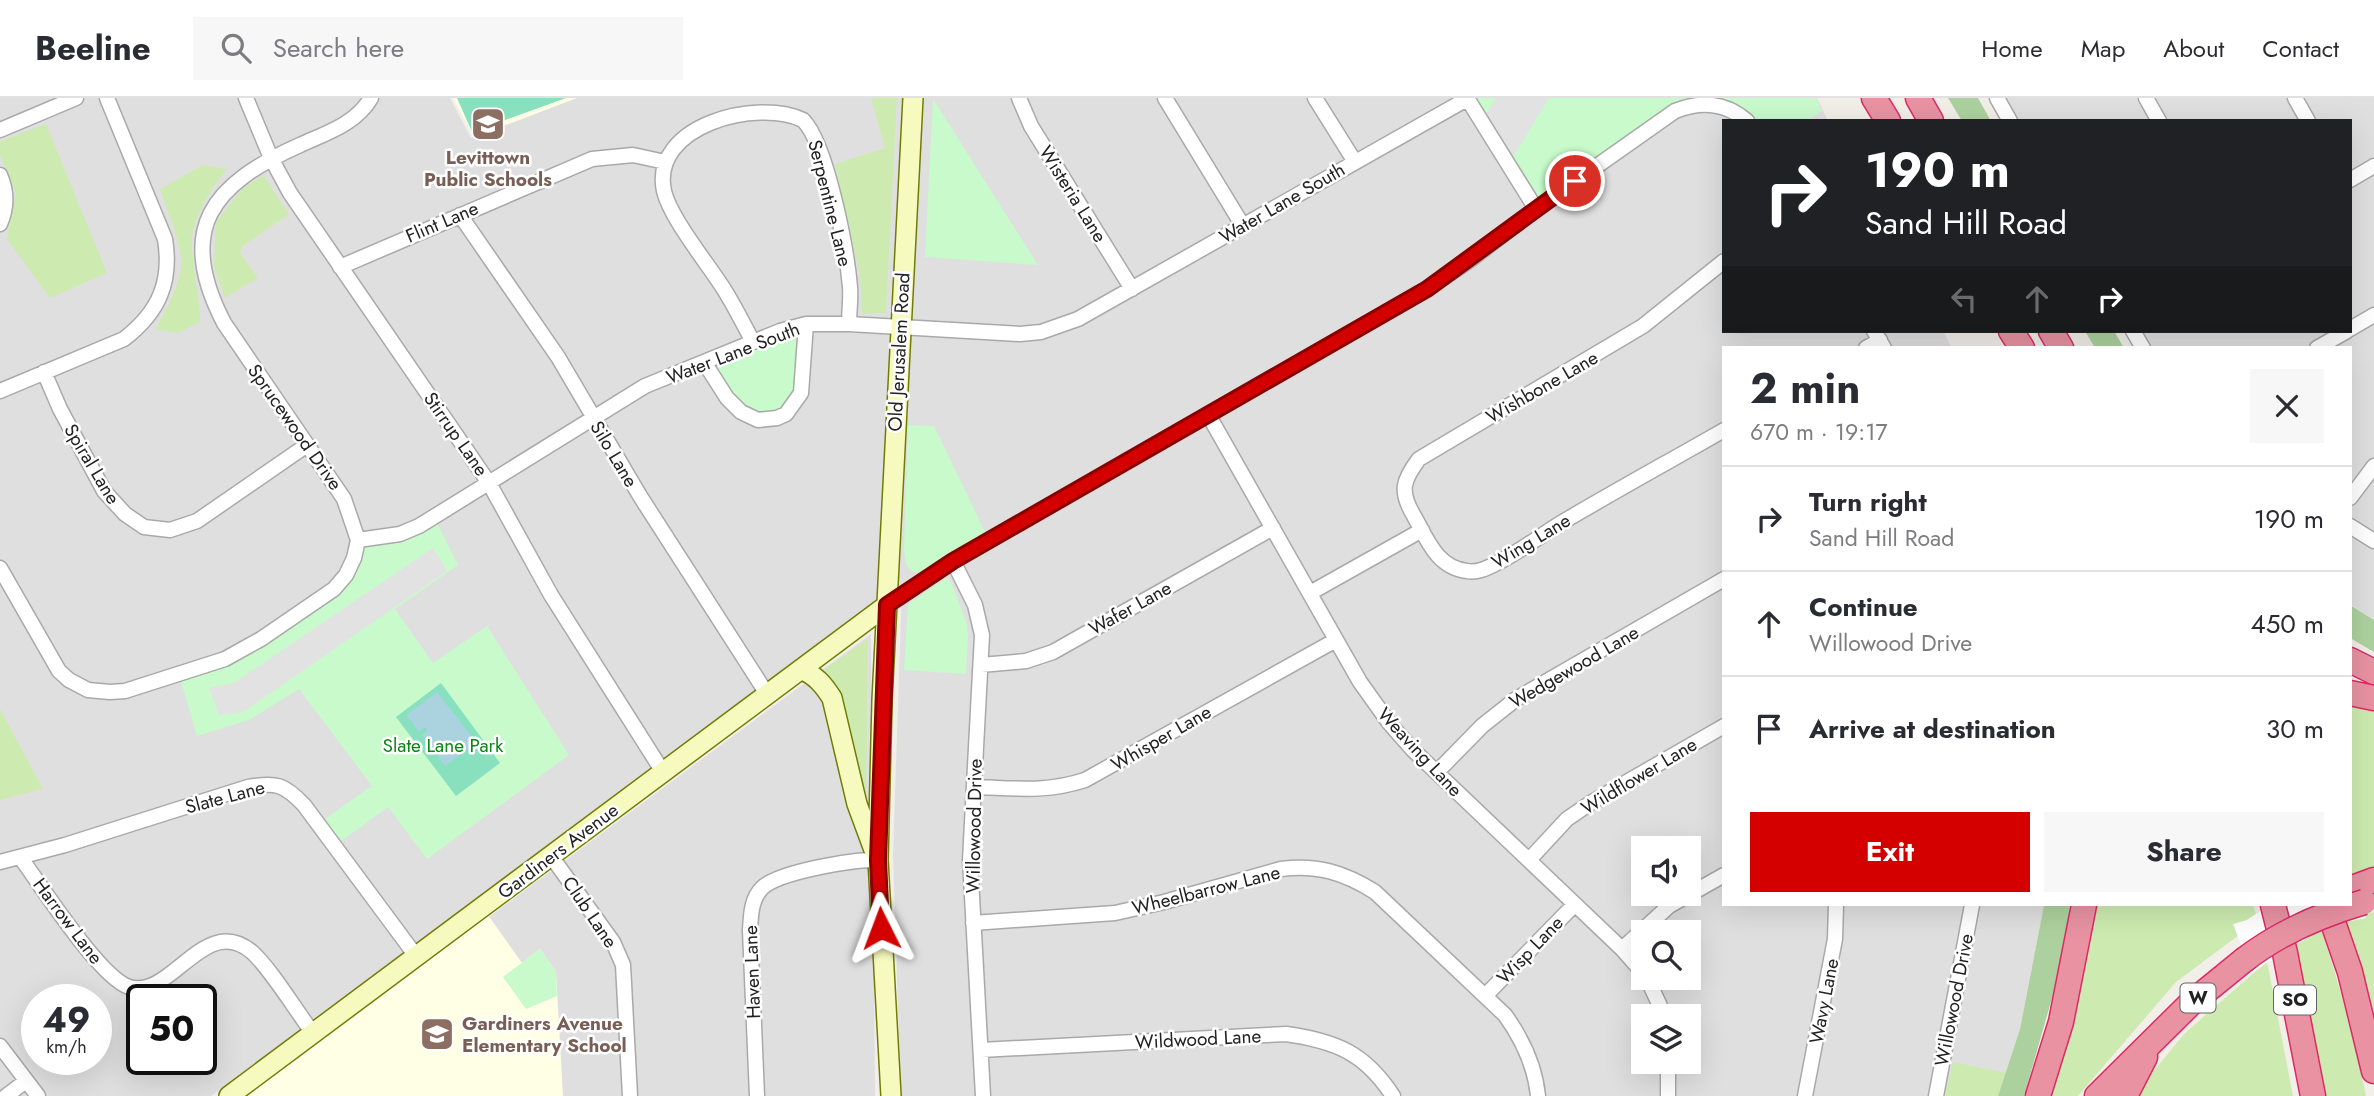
<!DOCTYPE html>
<meta charset="utf-8">
<style>
body{margin:0;font-family:Jost,sans-serif;background:#f7f7f7;color:#2b2b33;height:100vh;display:flex;flex-direction:column;font-size:26px;white-space:nowrap}
*{box-sizing:border-box;margin:0}
p{font-size:23px;color:#7c7c81}
.icon{flex:none;width:38px;height:38px;fill:none;stroke:currentColor;stroke-width:2;stroke-linecap:round;stroke-linejoin:round}
.map{position:relative;flex:1;overflow:hidden}
.panel{position:absolute;left:1722px;top:248px;width:630px;height:560px;display:flex;flex-direction:column;background:#fff;border-radius:0px;box-shadow:0 7px 28px #0002}
.panel>*{flex:none}
.guide{position:absolute;left:1722px;top:21px;width:630px;height:214px;border-radius:0px;box-shadow:0 7px 28px #0002;background:#202124;color:#fff;overflow:hidden}
.tools{position:absolute;left:1631px;top:738px;display:grid;gap:14px}
.tools a{display:grid;place-items:center;width:70px;height:70px;border-radius:0px;background:#fff;box-shadow:0 7px 28px #0002;font-size:35px}
.speed{position:absolute;left:21px;top:886px;display:flex;gap:14px;font-size:35px;font-weight:700;text-align:center}
.speed>*{display:grid;place-content:center;width:91px;height:91px;border-radius:50%;background:#fff;box-shadow:0 7px 28px #0002;line-height:1}
.speed small{font-size:18px;font-weight:400}
.speed .limit{border:4px solid #111;border-radius:10px;background:#fff;color:#111}
.pin{position:absolute;display:grid;place-items:center;width:60px;height:60px;color:#fff;margin:-30px;border:4px solid #fff;border-radius:50%;box-shadow:0 2px 7px #0007}
.me{position:absolute;width:77px;margin:-38px;rotate:357deg;stroke-linejoin:round;filter:drop-shadow(0 0 5px #0008)}
.turn{display:flex;align-items:center;gap:24px;height:147px;padding:0 28px;font-size:32px}
.turn .icon{width:91px;height:91px;stroke-width:2.5}
.turn b{display:block;font-size:49px;line-height:60px}
.lanes{display:flex;align-items:center;height:66px;padding:0 28px;background:#0003;justify-content:center;gap:35px;direction:ltr}
.lanes .off{opacity:.35}
.round{display:grid;place-items:center;flex:none;width:74px;height:74px;border-radius:0px;background:#f7f7f7}
.headline{display:flex;align-items:center;justify-content:space-between;height:119px;padding:0 28px}
h1{font-size:42px;font-weight:700;line-height:52px}
.action{display:flex;gap:14px;margin-top:auto;padding:14px 28px}
.action a{flex:1;height:80px;border-radius:0px;background:#d40000;color:#fff;font-size:28px;font-weight:700;line-height:80px;text-align:center}
.action a+a{background:#f7f7f7;color:#2b2b33}
ul{padding:0;list-style:none}
li{display:flex;align-items:center;gap:21px;height:105px;padding:0 28px;border-top:2px solid #e1e1e2}
li div{flex:1}
li b{display:block;font-size:26px}
li em{font-style:normal}
header{display:flex;align-items:center;gap:42px;box-sizing:border-box;height:98px;padding:0 35px;background:#fff;border-bottom:2px solid #e1e1e2}
header strong{font-size:33px}
nav{display:flex;gap:38px;margin-inline-start:auto;font-size:24px}
.search{width:490px;height:63px;background:#f7f7f7;display:flex;align-items:center;gap:18px;box-sizing:border-box;padding:0 24px;border-radius:0px;color:#7c7c81;font-size:26px}
.map>svg:first-child{display:block}
</style>
<header>
<strong>Beeline</strong>
<div class="search"><svg class="icon" aria-label="search" viewBox="0 0 24 24"><circle cx="10" cy="10" r="6"/><path d="M15 15l6 6"/></svg>Search here</div>
<nav><a>Home</a><a>Map</a><a>About</a><a>Contact</a></nav>
</header>
<div class="map">
<svg width="2374" height="998" viewBox="0 0 2374 998">
<rect width="100%" height="100%" fill="#f2efe9"/>
<path fill="#e0dfdf" fill-rule="evenodd" d="M 0,0 L 450,0 L 471,40 L 570,0 L 1817,0 L 1828,23 L 1724,23 L 1724,233 L 1943,233 L 1952,250 L 1724,250 L 1724,807 L 2044,807 L 2020,931 L 1998,998 L 901,998 L 893,757 L 902,487 L 875,502 L 211,998 L 0,998 ZM 1643,751 L 1689,751 L 1689,796 L 1643,796 ZM 1643,835 L 1689,835 L 1689,880 L 1643,880 ZM 37,901 L 96,901 L 96,961 L 37,961 ZM 142,901 L 201,901 L 201,961 L 142,961 ZM 1643,919 L 1689,919 L 1689,964 L 1643,964 Z
M 2000,0 L 2374,0 L 2374,522 L 2350,506 L 2350,250 L 2149,250 L 2139,233 L 2350,233 L 2350,23 L 2014,23 Z
M 871,536 L 875,998 L 247,998 Z"/>
<path fill="#ffffe5" d="M 453,0 L 577,0 L 474,39 Z
M 483,810 L 522,865 L 540,851 L 556,874 L 563,998 L 232,998 Z"/>
<path fill="#cdebb0" d="M 871,0 L 897,0 L 886,215 L 862,216 L 860,178 L 835,66 L 885,50 Z
M 46,26 L 107,175 L 50,200 L 7,141 L 16,95 L 0,57 L 0,43 Z
M 203,67 L 227,71 C 211,92 190,121 192,149 C 193,174 200,198 200,224 L 178,235 L 156,232 C 166,210 183,184 181,160 C 178,136 167,113 160,91 Z
M 263,77 L 289,116 L 243,148 L 240,155 L 258,180 L 225,200 L 214,169 L 216,124 L 242,91 Z
M 868,541 L 866,705 L 839,599 L 824,571 Z
M 2350,601 L 2374,607 L 2374,773 L 2350,782 Z
M 0,611 L 43,691 L 0,702 Z
M 2092,807 L 2253,807 L 2256,816 L 2247,822 L 2251,828 L 2176,884 L 2078,998 L 2047,998 Z
M 2374,814 L 2374,913 L 2357,852 L 2345,824 L 2365,820 L 2365,816 Z
M 2322,832 C 2339,887 2355,941 2366,998 L 2322,998 L 2291,848 Z
M 2267,863 L 2293,998 L 2138,998 L 2152,975 L 2184,936 Z
M 1953,964 L 2007,975 L 1998,998 L 1945,998 Z"/>
<path fill="#add19e" d="M 1948,0 L 1978,0 L 1991,23 L 1962,23 Z
M 2085,233 L 2114,233 L 2124,250 L 2095,250 Z
M 2350,507 L 2374,522 L 2374,554 L 2350,540 Z
M 2044,807 L 2070,807 L 2062,865 L 2024,998 L 1998,998 L 2020,931 Z"/>
<path fill="#c8facc" d="M 1468,0 L 1816,0 L 1822,13 L 1806,23 L 1749,23 L 1688,6 L 1536,109 Z
M 933,1 L 1038,167 L 925,159 Z
M 804,228 L 802,285 L 777,318 L 741,312 L 706,264 Z
M 908,327 L 934,328 L 987,438 C 974,445 928,476 916,474 C 905,473 905,459 904,451 Z
M 434,419 L 458,467 L 395,511 L 433,565 L 487,528 L 569,657 L 427,761 L 388,709 L 336,747 L 319,725 L 372,688 L 299,591 L 249,622 L 197,638 L 179,577 L 203,570 L 336,492 L 360,443 Z
M 946,480 L 951,484 L 967,526 L 968,538 L 966,576 L 904,572 L 908,506 Z
M 540,851 L 556,874 L 557,898 L 526,911 L 503,879 Z"/>
<path fill="#88e0be" d="M 457,0 L 566,0 L 472,34 Z
M 441,585 L 500,665 L 456,698 L 396,619 Z"/>
<path fill="#e2e2e2" d="M 1496,0 L 1549,0 L 1510,64 L 1483,21 Z
M 433,450 L 447,473 L 243,614 L 219,617 L 209,590 L 234,585 Z"/>
<path fill="#aad3df" d="M 437,594 L 476,644 L 445,668 L 422,637 L 428,632 L 425,629 L 419,634 L 406,617 Z"/>
<path fill="#fff" d="M 2350,778 L 2366,820 L 2345,824 L 2316,835 L 2299,845 L 2298,844 L 2252,875 L 2233,826 L 2247,822 L 2269,807 L 2350,807 Z"/>
<g fill="none" stroke-linecap="round" stroke-linejoin="round">
<g stroke="#a9a9a9" stroke-width="17">
<path id="street" d="M 246,0 L 271,60 L 290,95 L 489,385 L 551,497 L 663,674
M 1019,0 L 1031,28 L 1132,191
M 1165,0 L 1243,128
M 1315,0 L 1355,64
M 1467,0 L 1536,111
M 1997,0 L 2010,23
M 2146,0 L 2159,23
M 2295,0 L 2308,23
M 0,32 L 76,0
M 0,77 C 7,93 7,110 0,126
M 2350,82 L 2374,68
M 460,117 L 558,259 L 640,398 L 767,596
M 1724,163 L 1643,228 L 1419,361 C 1403,382 1399,393 1414,418 C 1427,441 1437,470 1467,473 C 1478,475 1487,470 1497,465 C 1519,454 1540,438 1561,425 C 1615,393 1670,363 1724,332
M 340,169 L 592,61 L 633,57 L 665,64
M 2350,231 L 2374,217
M 1874,233 L 1884,250
M 2133,233 L 2143,250
M 753,244 C 744,227 735,209 725,193 C 709,167 670,120 664,93 C 650,27 758,0 803,22 C 827,46 847,153 850,189 C 851,201 849,214 849,226
M 1866,250 L 1880,242
M 2317,250 L 2347,233
M 704,264 L 727,300 L 741,314 L 758,322 L 777,320 L 786,316 L 801,295 L 806,226
M 44,274 L 60,311 L 104,393 L 125,416 L 144,429 L 170,432 L 197,423 L 307,347
M 0,293 L 124,241 C 159,214 172,184 165,141 L 107,0
M 1209,318 L 1360,584 L 1390,626 L 1412,651 L 1622,851 L 1643,875
M 2350,400 L 2374,368
M 2350,428 L 2374,443
M 358,442 L 400,436 L 419,428 L 645,288 L 780,233 L 806,226 L 849,226 L 1020,236 L 1041,234 L 1078,221 L 1467,1
M 953,463 L 975,507 L 982,537 L 970,762 L 983,998
M 0,470 L 59,573 L 69,582 L 88,592 L 110,594 L 125,593 L 225,561 L 261,541 L 334,491 L 346,477 L 354,460 L 358,442 L 344,401 L 224,225 C 175,131 212,86 300,47 C 326,35 356,26 371,0
M 1310,495 L 1422,432
M 887,507 L 953,463 L 1427,191 L 1470,162 L 1536,111 L 1675,13 C 1700,3 1725,4 1747,23
M 981,567 L 1026,563 L 1053,554 L 1273,430
M 1437,674 L 1482,628 L 1516,601 L 1724,481
M 974,689 C 1014,690 1045,695 1085,682 L 1336,542
M 551,758 L 613,844 L 623,867 L 630,998
M 20,759 C 41,787 99,879 129,889 C 172,902 204,814 252,854 C 271,871 296,913 313,935
M 1529,762 L 1567,721 L 1592,704 L 1724,628
M 0,764 L 65,747 L 248,689 C 276,684 284,686 304,707 L 416,858
M 973,825 L 1115,815 L 1164,804 L 1281,771 C 1317,766 1345,775 1375,794 L 1505,917 C 1523,942 1535,967 1538,998
M 1622,851 L 1669,808 L 1724,777
M 1647,880 L 1660,908 L 1662,919
M 1485,898 L 1575,806
M 0,948 L 38,998
M 981,952 L 1286,936 C 1336,943 1365,955 1393,998
M 1668,964 L 1668,998
M 6,998 L 26,983
M 757,998 L 750,832 C 751,817 751,801 762,790 C 778,774 854,761 878,762
M 1805,998 L 1835,841 L 1836,807
M 1936,998 L 1972,807"/>
</g>
<g stroke="#707d05" stroke-width="22">
<path id="secondary" d="M 801,571 C 816,578 823,586 832,600 L 857,706 L 874,752
M 229,998 L 887,507
M 891,998 L 878,762 L 882,602 L 913,0"/>
</g>
<g stroke="#dc2a67" stroke-width="27">
<path id="highway" d="M 1874,0 L 1888,23
M 1918,0 L 1931,23
M 2011,233 L 2022,250
M 2051,233 L 2061,250
M 2350,562 L 2374,574
M 2350,595 L 2374,600
M 2350,791 L 2374,782
M 2273,807 L 2285,855 L 2313,998
M 2327,807 L 2350,874 L 2374,973
M 2038,998 L 2061,924 L 2084,807
M 2097,998 L 2190,906 L 2244,862
M 2125,998 L 2145,959"/>
</g>
<use href="#street" stroke="#fff" stroke-width="14"/>
<use href="#secondary" stroke="#f7fabf" stroke-width="19"/>
<use href="#highway" stroke="#e892a2" stroke-width="24"/>
<g stroke="#dc2a67" stroke-width="27" stroke-linecap="butt">
<path id="highway-bridge" d="M 2244,862 C 2280,834 2320,817 2364,804"/>
</g>
<use href="#highway-bridge" stroke="#e892a2" stroke-width="24"/>
</g>
<g fill="none" stroke-linecap="round" stroke-linejoin="round">
<g stroke="#8a0000" stroke-width="18">
<path id="route" d="M 881,830 L 878,762 L 887,507 L 953,463 L 1427,191 L 1575,83"/>
</g>
<use href="#route" stroke="#d40000" stroke-width="12"/>
</g>
<defs>
<g id="school-square" transform="scale(1.75)"><rect x="-9" y="-9" width="18" height="18" rx="4" fill="#8d6e63" stroke="#fff"/><path d="M0-5L7-2L0 1L-7-2ZM-4 1L0 2.5L4 1V4Q0 6-4 4Z" fill="#fff"/></g>
</defs>
<g fill-rule="evenodd">
<use href="#school-square" x="488" y="26"/>
<use href="#school-square" x="437" y="936"/>
</g>
<g text-anchor="middle" dominant-baseline="central" stroke-width="5" stroke-linejoin="round" paint-order="stroke">
<g fill="#fff" stroke="#646464" stroke-width="2">
<rect x="2180.5" y="885.5" width="35" height="29" rx="5"/>
<rect x="2274" y="887.5" width="42" height="29" rx="5"/>
</g>
<g font-size="18" font-weight="bold" fill="#222">
<text x="2198" y="900">W</text>
<text x="2295" y="902">SO</text>
</g>
<g font-size="19" font-weight="bold" fill="#785e54" stroke="#fff">
<text x="488" y="59">Levittown<tspan x="488" dy="22">Public Schools</tspan></text>
<text x="462" y="925" text-anchor="start">Gardiners Avenue<tspan x="462" dy="22">Elementary School</tspan></text>
</g>
<g font-size="19" fill="#222" stroke="#fff">
<text transform="translate(1073 96) rotate(58)">Wisteria Lane</text>
<text transform="translate(830 105) rotate(76)">Serpentine Lane</text>
<text transform="translate(1282 105) rotate(-30)">Water Lane South</text>
<text transform="translate(442 124) rotate(-23)">Flint Lane</text>
<text transform="translate(899 254) rotate(-87)">Old Jerusalem Road</text>
<text transform="translate(733 255) rotate(-21)">Water Lane South</text>
<text transform="translate(1542 289) rotate(-30)">Wishbone Lane</text>
<text transform="translate(295 329) rotate(55)">Sprucewood Drive</text>
<text transform="translate(456 336) rotate(55)">Stirrup Lane</text>
<text transform="translate(614 356) rotate(59)">Silo Lane</text>
<text transform="translate(92 366) rotate(59)">Spiral Lane</text>
<text transform="translate(1531 443) rotate(-31)">Wing Lane</text>
<text transform="translate(1130 510) rotate(-29)">Wafer Lane</text>
<text transform="translate(1574 569) rotate(-30)">Wedgewood Lane</text>
<text transform="translate(1161 640) rotate(-30)">Whisper Lane</text>
<text transform="translate(1420 654) rotate(47)">Weaving Lane</text>
<text transform="translate(1639 678) rotate(-31)">Wildflower Lane</text>
<text transform="translate(225 699) rotate(-15)">Slate Lane</text>
<text transform="translate(974 728) rotate(-89)">Willowood Drive</text>
<text transform="translate(558 753) rotate(-37)">Gardiners Avenue</text>
<text transform="translate(1206 792) rotate(-14)">Wheelbarrow Lane</text>
<text transform="translate(590 814) rotate(56)">Club Lane</text>
<text transform="translate(68 823) rotate(53)">Harrow Lane</text>
<text transform="translate(1530 852) rotate(-46)">Wisp Lane</text>
<text transform="translate(752 874) rotate(-92)">Haven Lane</text>
<text transform="translate(1954 902) rotate(-79)">Willowood Drive</text>
<text transform="translate(1824 903) rotate(-79)">Wavy Lane</text>
<text transform="translate(1198 941) rotate(-3)">Wildwood Lane</text>
</g>
<g font-size="19" fill="#0c8416" stroke="#fff">
<text x="443" y="647">Slate Lane Park</text>
</g>
</g>
</svg>
<div class="tools">
<a><svg class="icon" aria-label="sound" viewBox="0 0 24 24"><path d="M4 9h4l5-4v14l-5-4H4zM17 9q2 3 0 6"/></svg></a>
<a><svg class="icon" aria-label="search" viewBox="0 0 24 24"><circle cx="10" cy="10" r="6"/><path d="M15 15l6 6"/></svg></a>
<a><svg class="icon" aria-label="layers" viewBox="0 0 24 24"><path d="M12 4l9 5-9 5-9-5zM3 14l9 5 9-5"/></svg></a>
</div>
<div class="speed"><div>49<small>km/h</small></div><div class="limit">50</div></div>
<div class="pin" style="left:1575px;top:83px;background:#d93025"><svg class="icon" aria-label="arrive" viewBox="0 0 24 24"><path d="M6 21V4h12l-3 4 3 4H6"/></svg></div>
<svg class="me" style="left:881px;top:830px" viewBox="-20 -20 40 40"><path d="M0-17L14 15 0 8-14 15z" fill="#d40000" stroke="#fff" stroke-width="4"/></svg>
<div class="guide">
<div class="turn"><svg class="icon" aria-label="right" viewBox="0 0 24 24"><path d="M7 20v-9h11M14 6l5 5-5 5"/></svg><div><b>190 m</b>Sand Hill Road</div></div>
<div class="lanes"><svg class="icon off" aria-label="left" viewBox="0 0 24 24"><path d="M17 20v-9H6M10 6l-5 5 5 5"/></svg><svg class="icon off" aria-label="ahead" viewBox="0 0 24 24"><path d="M12 20V5M6 11l6-6 6 6"/></svg><svg class="icon" aria-label="right" viewBox="0 0 24 24"><path d="M7 20v-9h11M14 6l5 5-5 5"/></svg></div>
</div>
<section class="panel">
<div class="headline"><div><h1>2 min</h1><p>670 m · 19:17</p></div><a class="round"><svg class="icon" aria-label="close" viewBox="0 0 24 24"><path d="M6 6l12 12M18 6L6 18"/></svg></a></div>
<ul>
<li><svg class="icon" aria-label="right" viewBox="0 0 24 24"><path d="M7 20v-9h11M14 6l5 5-5 5"/></svg><div><b>Turn right</b><p>Sand Hill Road</p></div><em>190 m</em></li>
<li><svg class="icon" aria-label="ahead" viewBox="0 0 24 24"><path d="M12 20V5M6 11l6-6 6 6"/></svg><div><b>Continue</b><p>Willowood Drive</p></div><em>450 m</em></li>
<li><svg class="icon" aria-label="arrive" viewBox="0 0 24 24"><path d="M6 21V4h12l-3 4 3 4H6"/></svg><div><b>Arrive at destination</b></div><em>30 m</em></li>
</ul>
<div class="action"><a>Exit</a><a>Share</a></div>
</section>
</div>
